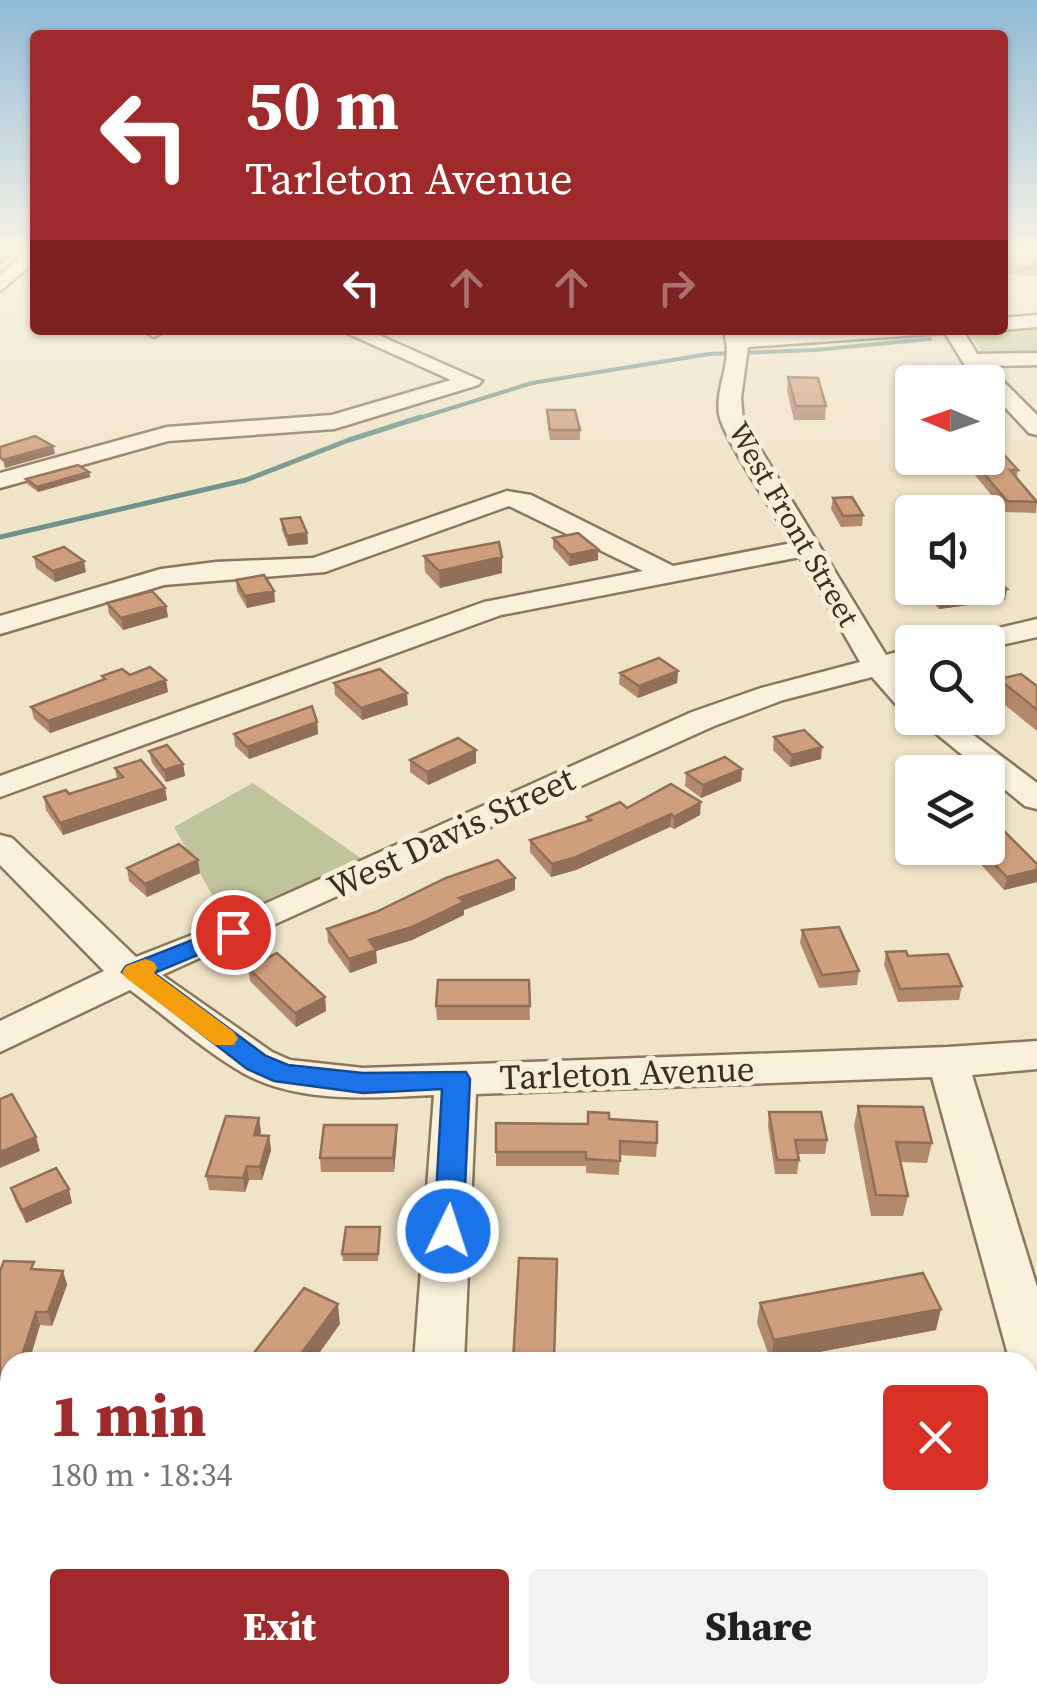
<!DOCTYPE html>
<meta charset="utf-8">
<style>
body{margin:0;font-family:"Source Serif 4",serif;background:#f2f2f2;color:#202124;height:100vh;display:flex;flex-direction:column;font-size:38px;white-space:nowrap}
*{box-sizing:border-box;margin:0}
p{font-size:32px;color:#757577}
.icon{flex:none;width:55px;height:55px;fill:none;stroke:currentColor;stroke-width:2;stroke-linecap:round;stroke-linejoin:round}
.map{position:relative;flex:1;overflow:hidden}
.drawer{position:absolute;left:0px;top:1352px;width:1038px;height:352px;display:flex;flex-direction:column;background:#fff;border-radius:30px 30px 0 0;box-shadow:0 2px 8px #0004}
.drawer>*{flex:none}
.banner{position:absolute;left:30px;top:30px;width:978px;height:305px;border-radius:10px;box-shadow:0 2px 8px #0004;background:#9e2a2b;color:#fff;overflow:hidden}
.needle{width:65px;rotate:272deg}
.fabs{position:absolute;left:895px;top:365px;display:grid;gap:20px}
.fabs a{display:grid;place-items:center;width:110px;height:110px;border-radius:10px;background:#fff;box-shadow:0 2px 8px #0004;font-size:50px}
.pin{position:absolute;display:grid;place-items:center;width:85px;height:85px;color:#fff;margin:-42px;border:5px solid #fff;border-radius:50%;box-shadow:0 2px 10px #0007}
.me{position:absolute;width:110px;margin:-55px;rotate:4deg;stroke-linejoin:round;filter:drop-shadow(0 0 8px #0008)}
.turn{display:flex;align-items:center;gap:35px;height:210px;padding:0 50px;font-size:45px}
.turn .icon{width:130px;height:130px;stroke-width:2.5}
.turn b{display:block;font-size:70px;line-height:85px}
.lanes{display:flex;align-items:center;height:95px;padding:0 50px;background:#0003;justify-content:center;gap:50px;direction:ltr}
.lanes .off{opacity:.35}
.round{display:grid;place-items:center;flex:none;width:105px;height:105px;border-radius:10px;background:#f2f2f2}
.summary{display:flex;align-items:center;justify-content:space-between;height:170px;padding:0 50px}
h1{font-size:60px;font-weight:800;line-height:75px;color:#9e2a2b}
.cta{display:flex;gap:20px;margin-top:auto;padding:20px 50px}
.cta a{flex:1;height:115px;border-radius:10px;background:#9e2a2b;color:#fff;font-size:40px;font-weight:800;line-height:115px;text-align:center}
.cta a+a{background:#f2f2f2;color:#202124}
.map>svg:first-child{display:block}
</style>
<div class="map">
<svg width="1037" height="1703" viewBox="0 0 1037 1703">
<rect width="100%" height="100%" fill="#f0e4c8"/>
<path fill="#c9cf9b" d="M 1037,327 L 1037,355 L 986,357 L 968,331 Z"/>
<path fill="#bfc49a" d="M 253,783 L 375,868 L 233,932 L 174,827 Z"/>
<g fill="none" stroke-linecap="round" stroke-linejoin="round">
<path stroke="#6f938a" stroke-width="4" d="M 413,420 L 532,383 L 709,354 L 815,350 L 930,339"/>
<path stroke="#6f938a" stroke-width="5" d="M 0,537 L 246,480 L 349,440 L 421,417"/>
<g stroke="#8d765c" stroke-width="5">
<path id="minor" d="M 26,252 L 35,252 L 35,262 L 0,291 L 0,275 Z
M 1037,315 L 1037,327 L 1002,330 L 1002,318 Z
M 167,330 L 154,337 L 144,331 L 145,330 Z
M 340,330 L 367,330 L 482,381 L 478,385 L 334,429 L 168,441 L 0,488 L 0,473 L 167,427 L 332,415 L 451,380 Z
M 723,330 L 743,330 L 745,335 L 963,330 L 977,354 L 1037,353 L 1037,365 L 988,366 L 1037,415 L 1037,435 L 1029,433 L 988,389 L 988,382 L 981,382 L 964,364 L 945,333 L 748,347 L 741,398 L 743,421 L 886,655 L 912,648 L 912,666 L 898,670 L 912,685 L 912,712 L 901,710 L 872,677 L 783,700 L 714,726 L 162,975 L 272,1052 L 290,1060 L 363,1068 L 948,1047 L 1037,1041 L 1037,1069 L 972,1075 L 1037,1287 L 1037,1392 L 1028,1388 L 1028,1362 L 1010,1362 L 932,1077 L 476,1094 L 464,1362 L 414,1362 L 434,1095 C 373,1098 299,1104 243,1073 C 203,1050 167,1017 130,990 L 0,1052 L 0,1021 L 104,971 L 0,865 L 0,835 L 12,838 L 136,957 L 220,924 L 692,712 L 761,688 L 860,662 L 800,557 L 501,615 L 0,797 L 0,776 L 484,602 L 643,571 L 509,506 L 325,572 L 164,585 L 0,634 L 0,616 L 161,569 L 216,562 L 313,558 L 507,491 L 531,495 L 673,566 L 792,543 C 777,517 723,438 719,414 C 715,384 735,360 723,330 Z
M 1037,619 L 1037,637 L 988,648 L 988,642 L 961,642 L 965,636 Z
M 917,718 L 951,718 L 1037,783 L 1037,809 L 1025,806 Z
M 483,1695 L 550,1695 L 553,1703 L 486,1703 Z"/>
</g>
<use href="#minor" fill="#faf1dc" fill-rule="evenodd"/>
</g>
<path fill="#b2896c" d="M 1002,252 L 1037,252 L 1037,276 L 1002,274 Z
M 907,367 L 940,382 L 912,382 L 912,388 L 906,376 Z
M 788,377 L 826,406 L 825,420 L 794,420 L 787,391 Z
M 547,410 L 580,430 L 580,440 L 550,440 L 547,420 Z
M 961,458 L 988,458 L 1018,470 L 1017,478 L 1037,501 L 1036,513 L 1005,512 Z
M 89,472 L 90,477 L 38,492 L 27,484 L 26,479 Z
M 833,498 L 863,515 L 862,526 L 841,527 L 831,509 Z
M 281,519 L 307,533 L 308,544 L 288,546 L 282,530 Z
M 553,538 L 598,560 L 569,566 L 553,548 Z
M 424,556 L 502,557 L 502,573 L 440,588 L 425,572 Z
M 34,557 L 86,572 L 55,582 L 36,568 Z
M 909,565 L 912,565 L 912,580 L 908,575 Z
M 236,580 L 274,591 L 275,602 L 247,608 L 237,591 Z
M 919,588 L 988,588 L 1005,600 L 939,609 Z
M 107,603 L 166,606 L 168,617 L 123,630 L 109,614 Z
M 678,671 L 677,683 L 638,698 L 619,684 L 620,673 Z
M 130,675 L 168,692 L 50,733 L 34,719 L 31,707 L 103,680 L 102,676 Z
M 999,679 L 1037,686 L 1037,731 L 995,697 Z
M 334,683 L 408,705 L 362,720 L 335,695 Z
M 317,722 L 318,734 L 249,759 L 235,746 L 234,734 Z
M 774,737 L 821,759 L 790,767 L 773,750 Z
M 476,750 L 476,763 L 428,785 L 410,772 L 410,760 Z
M 149,751 L 183,764 L 185,776 L 166,782 L 152,763 Z
M 115,768 L 165,788 L 167,800 L 63,835 L 46,810 L 44,797 L 69,794 L 117,779 Z
M 742,769 L 741,781 L 701,798 L 685,786 L 686,773 Z
M 627,808 L 700,815 L 674,829 L 670,827 L 576,870 L 551,877 L 530,852 L 530,840 L 587,821 L 587,817 Z
M 966,848 L 988,848 L 1037,864 L 1037,882 L 1004,890 Z
M 127,868 L 200,873 L 147,897 L 129,881 Z
M 515,890 L 464,910 L 464,915 L 412,940 L 376,951 L 377,963 L 350,973 L 328,942 L 327,929 Z
M 802,930 L 859,971 L 857,985 L 819,988 L 800,943 Z
M 886,952 L 908,956 L 962,986 L 959,1000 L 898,1002 L 884,965 Z
M 248,968 L 325,997 L 326,1011 L 296,1027 L 250,981 Z
M 529,980 L 530,1020 L 437,1020 L 436,1006 Z
M 858,1106 L 932,1143 L 927,1163 L 901,1162 L 908,1196 L 903,1216 L 871,1216 L 854,1126 Z
M 769,1112 L 827,1140 L 825,1154 L 798,1154 L 799,1160 L 797,1174 L 775,1174 L 768,1126 Z
M 609,1119 L 657,1143 L 656,1157 L 620,1155 L 619,1175 L 586,1173 L 586,1166 L 496,1166 L 496,1123 L 588,1124 Z
M 397,1125 L 397,1139 L 394,1172 L 321,1172 L 320,1158 Z
M 261,1131 L 260,1136 L 269,1136 L 271,1150 L 262,1180 L 249,1180 L 245,1192 L 209,1190 L 206,1176 Z
M 11,1188 L 72,1203 L 26,1223 L 15,1201 Z
M 380,1227 L 378,1261 L 343,1261 L 342,1254 Z
M 36,1270 L 63,1271 L 67,1285 L 52,1326 L 40,1325 L 29,1362 L 10,1362 L 10,1403 L 0,1402 L 0,1271 Z
M 760,1303 L 936,1330 L 771,1361 L 757,1323 Z
M 1028,1592 L 1037,1592 L 1037,1665 L 1028,1665 Z
M 977,1695 L 1028,1695 L 1037,1703 L 979,1703 Z"/>
<path fill="#916f58" d="M 10,252 L 19,252 L 0,265 L 0,259 Z
M 53,446 L 55,454 L 5,468 L 3,460 Z
M 89,472 L 90,477 L 38,492 L 37,487 Z
M 307,533 L 308,544 L 288,546 L 287,536 Z
M 598,549 L 598,560 L 569,566 L 570,555 Z
M 502,557 L 502,573 L 440,588 L 439,571 Z
M 84,561 L 86,572 L 55,582 L 53,571 Z
M 1007,589 L 1005,600 L 939,609 L 941,598 Z
M 274,591 L 275,602 L 247,608 L 245,596 Z
M 166,606 L 168,617 L 123,630 L 121,618 Z
M 678,671 L 677,683 L 638,698 L 639,686 Z
M 166,680 L 168,692 L 50,733 L 48,721 Z
M 407,693 L 408,705 L 362,720 L 361,708 Z
M 317,722 L 318,734 L 249,759 L 247,747 Z
M 822,747 L 821,759 L 790,767 L 792,755 Z
M 476,750 L 476,763 L 428,785 L 427,772 Z
M 183,764 L 185,776 L 166,782 L 164,770 Z
M 742,769 L 741,781 L 701,798 L 703,785 Z
M 165,788 L 167,800 L 63,835 L 60,823 Z
M 701,802 L 700,815 L 674,829 L 674,817 Z
M 671,814 L 670,827 L 576,870 L 551,877 L 552,864 Z
M 198,860 L 200,873 L 147,897 L 145,884 Z
M 1037,870 L 1037,882 L 1004,890 L 1007,877 Z
M 515,878 L 515,890 L 464,910 L 464,915 L 412,940 L 376,951 L 377,963 L 350,973 L 349,959 L 369,940 L 459,898 Z
M 325,997 L 326,1011 L 296,1027 L 295,1013 Z
M 259,1118 L 261,1131 L 256,1149 L 254,1135 Z
M 397,1125 L 397,1139 L 394,1172 L 393,1158 Z
M 269,1136 L 271,1150 L 262,1180 L 260,1167 Z
M 36,1137 L 40,1151 L 0,1168 L 0,1152 Z
M 247,1166 L 249,1180 L 245,1192 L 243,1178 Z
M 69,1189 L 72,1203 L 26,1223 L 22,1210 Z
M 63,1271 L 67,1285 L 52,1326 L 48,1312 Z
M 338,1304 L 340,1324 L 313,1362 L 295,1362 Z
M 941,1309 L 936,1330 L 771,1361 L 774,1340 Z
M 36,1312 L 40,1325 L 29,1362 L 20,1362 Z"/>
<path fill="#cf9f7d" stroke="#916f58" stroke-width="2.5" d="M 0,252 L 10,252 L 0,259 Z
M 1002,252 L 1037,252 L 1037,268 L 1002,266 Z
M 928,366 L 940,382 L 917,382 L 907,367 Z
M 788,377 L 818,378 L 826,406 L 796,406 Z
M 547,410 L 575,410 L 580,430 L 550,430 Z
M 35,436 L 53,446 L 3,460 L 0,457 L 0,447 Z
M 988,437 L 1018,470 L 1010,470 L 1037,502 L 1007,501 L 971,458 L 988,458 Z
M 78,465 L 89,472 L 37,487 L 26,479 Z
M 852,497 L 863,515 L 843,516 L 833,498 Z
M 300,517 L 307,533 L 287,536 L 281,519 Z
M 578,533 L 598,549 L 570,555 L 553,538 Z
M 499,542 L 502,557 L 439,571 L 424,556 Z
M 64,547 L 84,561 L 53,571 L 34,557 Z
M 988,573 L 1007,589 L 941,598 L 931,588 L 988,588 Z
M 264,575 L 274,591 L 245,596 L 236,580 Z
M 152,591 L 166,606 L 121,618 L 107,603 Z
M 659,658 L 678,671 L 639,686 L 620,673 Z
M 150,667 L 166,680 L 48,721 L 31,707 L 105,679 L 102,676 L 122,669 L 130,675 Z
M 380,669 L 407,693 L 361,708 L 334,683 Z
M 1021,674 L 1037,686 L 1037,710 L 999,679 Z
M 312,706 L 317,722 L 247,747 L 234,734 Z
M 804,730 L 822,747 L 792,755 L 774,737 Z
M 458,738 L 476,750 L 427,772 L 410,760 Z
M 167,745 L 183,764 L 164,770 L 149,751 Z
M 725,757 L 742,769 L 703,785 L 686,773 Z
M 141,760 L 165,788 L 60,823 L 44,797 L 66,790 L 69,794 L 123,777 L 115,768 Z
M 671,784 L 701,802 L 674,817 L 671,814 L 576,857 L 552,864 L 530,840 L 591,820 L 587,817 L 620,802 L 627,808 Z
M 1002,829 L 1037,864 L 1037,870 L 1007,877 L 979,848 L 988,848 L 988,832 Z
M 179,844 L 198,860 L 145,884 L 127,868 Z
M 498,860 L 515,878 L 459,898 L 464,902 L 412,927 L 369,940 L 376,950 L 349,959 L 327,929 L 376,912 L 446,878 Z
M 839,927 L 859,971 L 822,975 L 802,930 Z
M 906,951 L 908,956 L 948,954 L 962,986 L 900,989 L 886,952 Z
M 277,953 L 325,997 L 295,1013 L 248,968 Z
M 438,980 L 529,980 L 530,1006 L 436,1006 Z
M 12,1094 L 36,1137 L 0,1152 L 0,1099 Z
M 858,1106 L 923,1107 L 932,1143 L 896,1142 L 908,1196 L 876,1195 Z
M 588,1112 L 609,1113 L 609,1119 L 657,1122 L 657,1143 L 620,1141 L 620,1161 L 586,1159 L 586,1152 L 496,1152 L 496,1123 L 588,1124 Z
M 769,1112 L 821,1112 L 827,1140 L 795,1140 L 799,1160 L 777,1160 Z
M 226,1116 L 259,1118 L 254,1135 L 269,1136 L 260,1167 L 247,1166 L 243,1178 L 206,1176 Z
M 324,1125 L 397,1125 L 393,1158 L 320,1158 Z
M 56,1168 L 69,1189 L 22,1210 L 11,1188 Z
M 346,1227 L 380,1227 L 378,1254 L 342,1254 Z
M 519,1258 L 557,1259 L 554,1362 L 513,1362 Z
M 4,1261 L 34,1262 L 31,1269 L 63,1271 L 48,1312 L 36,1312 L 20,1362 L 10,1362 L 10,1389 L 0,1389 L 0,1271 Z
M 923,1273 L 941,1309 L 774,1340 L 760,1303 Z
M 304,1288 L 338,1304 L 295,1362 L 247,1362 Z
M 1028,1592 L 1037,1592 L 1037,1645 L 1028,1609 Z
M 1028,1671 L 1034,1672 L 1037,1683 L 1037,1703 L 990,1703 L 988,1695 L 1028,1695 Z
M 163,1695 L 216,1695 L 216,1702 L 163,1703 Z"/>
<linearGradient id="sky" x2="0" y2="1"><stop stop-color="#8fbad6"/><stop offset="0.51" stop-color="#f8f3e6"/><stop offset="1" stop-color="#f8f3e6" stop-opacity="0"/></linearGradient>
<rect width="1037" height="490" fill="url(#sky)"/>
<path fill="#1a73e8" stroke="#114b97" stroke-width="2.5" d="M 233,924 L 241,926 L 245,932 L 241,937 L 154,973 L 266,1056 L 288,1065 L 363,1073 L 466,1072 L 470,1079 L 463,1231 L 459,1240 L 448,1243 L 438,1240 L 434,1231 L 442,1089 L 363,1093 L 274,1081 L 247,1069 L 122,972 L 126,966 Z"/>
<path fill="#f59e0b" d="M 145,959 L 154,962 L 157,968 L 154,973 L 234,1032 L 238,1038 L 234,1045 L 215,1045 L 126,978 L 122,972 L 126,966 Z"/>
<g text-anchor="middle" dominant-baseline="central" stroke-width="10" stroke-linejoin="round" paint-order="stroke">
<g font-size="30" fill="#3d2e20" stroke="#f7eed8">
<text transform="translate(794 524) rotate(60)">West Front Street</text>
</g>
<g font-size="35" fill="#3d2e20" stroke="#f7eed8">
<text transform="translate(451 833) rotate(-25)">West Davis Street</text>
<text transform="translate(627 1073) rotate(-2)">Tarleton Avenue</text>
</g>
</g>
</svg>
<div class="fabs">
<a><svg class="needle" viewBox="-14 -14 28 28"><path d="M0-13l5 13h-10z" fill="#e53935"/><path d="M0 13l5-13h-10z" fill="#757577"/></svg></a>
<a><svg class="icon" aria-label="sound" viewBox="0 0 24 24"><path d="M4 9h4l5-4v14l-5-4H4zM17 9q2 3 0 6"/></svg></a>
<a><svg class="icon" aria-label="search" viewBox="0 0 24 24"><circle cx="10" cy="10" r="6"/><path d="M15 15l6 6"/></svg></a>
<a><svg class="icon" aria-label="layers" viewBox="0 0 24 24"><path d="M12 4l9 5-9 5-9-5zM3 14l9 5 9-5"/></svg></a>
</div>
<div class="pin" style="left:233px;top:932px;background:#d93025"><svg class="icon" aria-label="arrive" viewBox="0 0 24 24"><path d="M6 21V4h12l-3 4 3 4H6"/></svg></div>
<svg class="me" style="left:448px;top:1231px" viewBox="-20 -20 40 40"><circle r="17" fill="#1a73e8" stroke="#fff" stroke-width="3"/><path d="M0-11L8 9 0 5-8 9z" fill="#fff"/></svg>
<div class="banner">
<div class="turn"><svg class="icon" aria-label="left" viewBox="0 0 24 24"><path d="M17 20v-9H6M10 6l-5 5 5 5"/></svg><div><b>50 m</b>Tarleton Avenue</div></div>
<div class="lanes"><svg class="icon" aria-label="left" viewBox="0 0 24 24"><path d="M17 20v-9H6M10 6l-5 5 5 5"/></svg><svg class="icon off" aria-label="ahead" viewBox="0 0 24 24"><path d="M12 20V5M6 11l6-6 6 6"/></svg><svg class="icon off" aria-label="ahead" viewBox="0 0 24 24"><path d="M12 20V5M6 11l6-6 6 6"/></svg><svg class="icon off" aria-label="right" viewBox="0 0 24 24"><path d="M7 20v-9h11M14 6l5 5-5 5"/></svg></div>
</div>
<section class="drawer">
<div class="summary"><div><h1>1 min</h1><p>180 m · 18:34</p></div><a class="round" style="background:#d93025;color:#fff"><svg class="icon" aria-label="close" viewBox="0 0 24 24"><path d="M6 6l12 12M18 6L6 18"/></svg></a></div>
<div class="cta"><a>Exit</a><a>Share</a></div>
</section>
</div>
